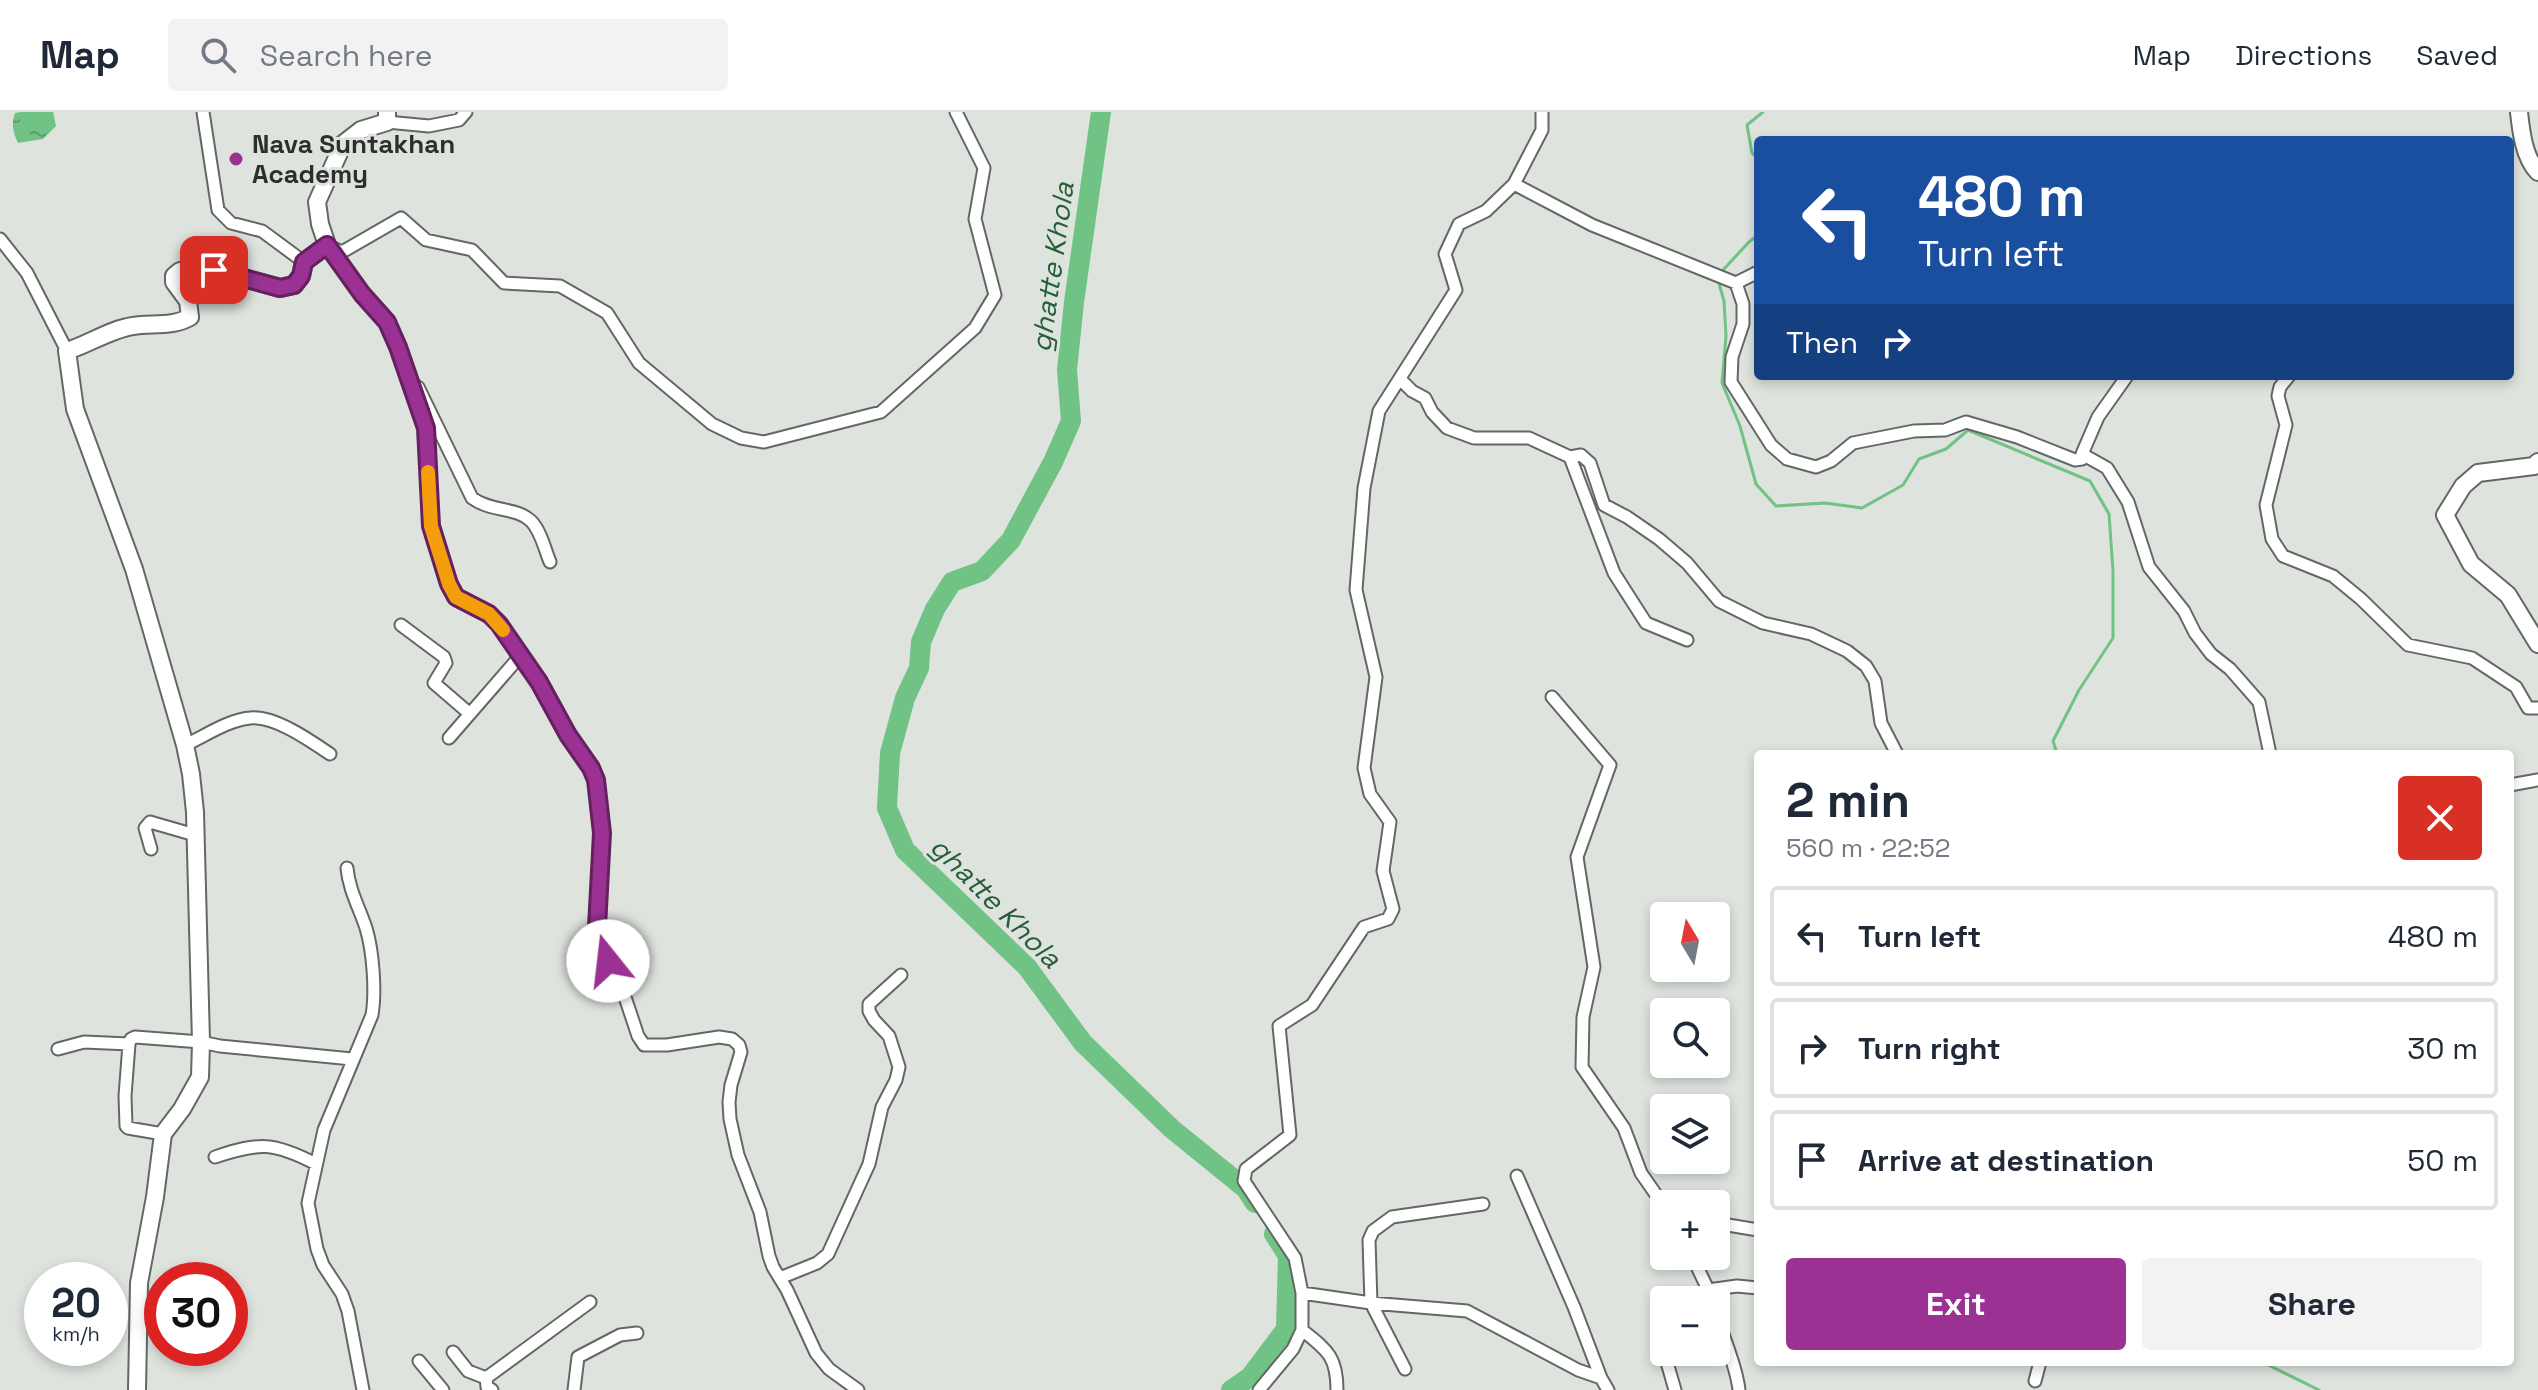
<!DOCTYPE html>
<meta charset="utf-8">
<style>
body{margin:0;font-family:"Space Grotesk",sans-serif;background:#f2f2f3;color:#1f2937;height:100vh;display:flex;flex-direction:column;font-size:30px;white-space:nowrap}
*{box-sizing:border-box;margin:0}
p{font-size:26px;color:#747a83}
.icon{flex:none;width:44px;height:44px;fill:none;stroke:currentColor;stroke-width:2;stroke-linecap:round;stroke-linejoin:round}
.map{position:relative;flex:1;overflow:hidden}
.details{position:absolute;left:1754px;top:638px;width:760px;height:616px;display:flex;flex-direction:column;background:#fff;border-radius:8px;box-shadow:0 4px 12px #0003}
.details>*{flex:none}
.top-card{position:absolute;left:1754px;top:24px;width:760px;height:244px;border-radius:8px;box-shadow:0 4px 12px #0003;background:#1a4fa0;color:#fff;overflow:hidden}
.needle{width:52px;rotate:350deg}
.controls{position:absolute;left:1650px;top:790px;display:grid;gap:16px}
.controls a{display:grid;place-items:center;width:80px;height:80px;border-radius:8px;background:#fff;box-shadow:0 4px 12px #0003;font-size:40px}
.speed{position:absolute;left:24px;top:1150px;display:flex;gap:16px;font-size:40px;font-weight:700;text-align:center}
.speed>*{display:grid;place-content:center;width:104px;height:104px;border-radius:50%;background:#fff;box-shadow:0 4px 12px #0003;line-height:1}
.speed small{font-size:20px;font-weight:400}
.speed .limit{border:12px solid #d22;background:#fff;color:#111}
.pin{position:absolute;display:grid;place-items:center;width:68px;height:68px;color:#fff;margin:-34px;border-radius:16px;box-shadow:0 4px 12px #0006}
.me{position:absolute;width:88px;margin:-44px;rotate:344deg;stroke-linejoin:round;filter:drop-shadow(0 0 6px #0008)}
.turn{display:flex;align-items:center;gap:28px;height:168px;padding:0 32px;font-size:36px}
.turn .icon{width:104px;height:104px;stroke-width:2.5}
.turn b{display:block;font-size:56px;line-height:68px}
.then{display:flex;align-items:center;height:76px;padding:0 32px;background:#0003;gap:16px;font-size:30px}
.round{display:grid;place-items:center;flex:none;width:84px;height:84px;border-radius:8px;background:#f2f2f3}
.summary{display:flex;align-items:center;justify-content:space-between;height:136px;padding:0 32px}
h1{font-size:48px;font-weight:600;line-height:60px}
.button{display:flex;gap:16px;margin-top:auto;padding:16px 32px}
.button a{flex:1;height:92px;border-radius:8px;background:#9b3193;color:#fff;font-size:32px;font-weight:600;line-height:92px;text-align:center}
.button a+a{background:#f2f2f3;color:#1f2937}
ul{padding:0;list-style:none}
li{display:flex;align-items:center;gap:24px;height:100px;margin:0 16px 12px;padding:0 16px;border:4px solid #e0e1e3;border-radius:8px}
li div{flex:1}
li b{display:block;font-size:30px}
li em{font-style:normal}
header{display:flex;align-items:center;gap:48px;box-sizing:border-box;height:112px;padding:0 40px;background:#fff;border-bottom:2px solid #e0e1e3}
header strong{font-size:38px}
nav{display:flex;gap:44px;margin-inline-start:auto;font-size:28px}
.search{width:560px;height:72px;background:#f2f2f3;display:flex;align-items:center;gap:20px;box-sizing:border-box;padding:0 28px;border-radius:8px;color:#747a83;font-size:30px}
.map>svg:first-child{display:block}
</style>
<header>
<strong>Map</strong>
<div class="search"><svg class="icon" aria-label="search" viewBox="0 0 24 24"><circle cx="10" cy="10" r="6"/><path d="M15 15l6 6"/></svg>Search here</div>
<nav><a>Map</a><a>Directions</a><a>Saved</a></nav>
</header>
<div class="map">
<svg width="2538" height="1278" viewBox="0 0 2538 1278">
<defs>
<pattern id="water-ripples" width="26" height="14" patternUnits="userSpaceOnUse" patternTransform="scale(2)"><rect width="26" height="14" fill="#70c285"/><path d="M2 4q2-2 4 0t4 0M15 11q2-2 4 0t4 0" fill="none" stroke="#5c9e6d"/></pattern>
</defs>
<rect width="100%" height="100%" fill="#dee3de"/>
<path fill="url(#water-ripples)" d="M 21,0 L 53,0 L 56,14 L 43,27 L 18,31 C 13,21 11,12 15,1 Z"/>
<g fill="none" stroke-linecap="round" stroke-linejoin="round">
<path stroke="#70c285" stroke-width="3" d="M 1758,46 L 1752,41 L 1747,13 L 1763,0
M 1726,162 L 1723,158 L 1749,130 L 1758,123
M 1718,168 L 1724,189 L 1726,224 L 1722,271 L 1740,314 L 1756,372 L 1776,394 L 1825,391 L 1862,396 L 1903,373 L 1919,347 L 1946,337 L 1968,318 L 2090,369 L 2109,402 L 2113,459 L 2113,526 L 2079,578 L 2053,629 L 2057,642
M 2262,1250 L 2319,1278"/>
<path stroke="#70c285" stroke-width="20" d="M 1101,0 L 1074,190 L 1067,258 L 1071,309 L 1053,350 L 1011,428 L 982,459 L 952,470 L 935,497 L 921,530 L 919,556 L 905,586 L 890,641 L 887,696 L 905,738 L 1027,855 L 1083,931 L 1172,1017 L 1246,1077 L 1255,1091
M 1231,1278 L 1250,1265 L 1286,1217 L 1288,1144 L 1274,1122"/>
<g stroke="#636864" stroke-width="15">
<path id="street" d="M 203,0 L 218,98 L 231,111 L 262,119 L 304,150
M 387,10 L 429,14 L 459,8 L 466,0
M 1514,72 L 1592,113 L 1736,171 L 1758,160
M 0,127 L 27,161 L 67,239
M 327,133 L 362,182 L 387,210 L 398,235 L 426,316 L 431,414 L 449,472 L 456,485 L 489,502 L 499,512 L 539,570 L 568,623 L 591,656 L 596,668 L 602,721 L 597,815 L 601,837 L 622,876 L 638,924 L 644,933 L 667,933 L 719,925 L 732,927 L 739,933 L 741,940 L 731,973 L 729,990 L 730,1007 L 738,1043 L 760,1100 L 769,1144 L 773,1155 L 787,1178 L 816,1241 L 829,1257 L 858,1278
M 331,135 L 342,140 L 401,106 L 426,128 L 472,138 L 504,171 L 560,174 L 607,201 L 639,251 L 712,312 L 741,326 L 764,330 L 881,300 L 975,216 L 995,183 L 975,107 L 984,56 L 956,0
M 1736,171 L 1743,192 L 1743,212 L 1732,245 L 1731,270 L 1771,333 L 1787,347 L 1816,355 L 1831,349 L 1853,331 L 1914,319 L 1945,318 L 1966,310 L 2017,325 L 2075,348 L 2082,347 L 2082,342 L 2098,305 L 2127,264
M 2289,264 L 2280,275 L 2278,284 L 2286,313 L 2266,393 L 2272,427 L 2283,444 L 2333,464 L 2361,487 L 2408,533 L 2472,546 L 2516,575 L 2528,596 L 2538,596
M 1400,267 L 1412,279 L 1425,286 L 1432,300 L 1447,316 L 1474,326 L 1529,326 L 1570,345 L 1581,343 L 1590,351 L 1604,393 L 1627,405 L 1659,427 L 1687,451 L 1719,489 L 1763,511 L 1811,522 L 1847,539 L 1866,554 L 1875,569 L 1881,611 L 1897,642
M 418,275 L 472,386 C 491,400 517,395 531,409 C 541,419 545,438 550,450
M 2082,342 L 2107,356 L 2128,390 L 2149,455 L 2184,499 L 2195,521 L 2211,542 L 2230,557 L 2259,590 L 2270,642
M 1570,345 L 1614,461 L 1646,511 L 1687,528
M 401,513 L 444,545 L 446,551 L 434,571 L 470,602
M 1552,585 L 1610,653 L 1577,745 L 1594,855 L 1583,905 L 1582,955 L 1624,1016 L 1641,1061 L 1664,1094
M 449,626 L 521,543
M 185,633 C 205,624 228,608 250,606 C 274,603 311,629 330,642
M 2510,673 L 2538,668
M 151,737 L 145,716 L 150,710 L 195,723
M 347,756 C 349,778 359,795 366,816 C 373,839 376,879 372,903 L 324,1018 L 308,1091 L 317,1137 L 323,1153 L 342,1182 L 348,1199 L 363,1278
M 58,937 L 84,930 L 129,932
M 163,1022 L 128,1016 L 126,1014 L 125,984 L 129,932 L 131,927 L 135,925 L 201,930 L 220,934 L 352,947
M 215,1045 C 259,1030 274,1030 316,1052
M 1517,1064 L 1574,1195 L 1601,1266 L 1608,1278
M 1716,1104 L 1728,1113 L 1758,1118
M 1692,1144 L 1713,1188
M 780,1166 L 817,1151 L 828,1142 L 869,1052 L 882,995 L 896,968 L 899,955 L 889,924 L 874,908 L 869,899 L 869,892 L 901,863
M 1708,1178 L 1737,1174 L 1758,1176
M 1302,1181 L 1371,1191 L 1467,1199 L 1578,1258 L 1601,1266
M 1716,1200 C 1723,1227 1736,1251 1739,1278
M 1302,1218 C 1327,1238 1337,1244 1337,1278
M 1664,1218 L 1664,1239
M 453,1240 L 468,1259 L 486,1266
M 1664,1240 L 1675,1278
M 419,1249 L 443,1278
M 1405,1257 L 1371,1191 L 1369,1128 L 1373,1119 L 1392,1105 L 1483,1092
M 486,1266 L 590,1190
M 486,1266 L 487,1275 L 492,1278
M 2035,1269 L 2040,1250
M 574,1278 L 578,1245 L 620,1223 L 637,1221
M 1259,1278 L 1293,1237 L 1302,1218 L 1302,1181 L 1295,1146 L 1244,1069 L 1246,1057 L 1290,1023 L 1279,914 L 1312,893 L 1364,815 L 1388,807 L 1393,797 L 1383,759 L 1390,710 L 1370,682 L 1364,656 L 1376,565 L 1356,478 L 1364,376 L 1379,299 L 1456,178 L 1445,142 L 1459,112 L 1486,99 L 1514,72 L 1542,18 L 1542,0"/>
</g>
<g stroke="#636864" stroke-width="20">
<path id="secondary" d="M 2519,0 C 2521,19 2524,46 2538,60
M 2538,350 L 2534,354 L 2478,361 L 2463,374 L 2445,403 L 2471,452 L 2508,483 L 2538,532
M 137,1278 L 139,1171 L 155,1085 L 163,1022 L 182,997 L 200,965 L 201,930 L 195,700 L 191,662 L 185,633 L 134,457 L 75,297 L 67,239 C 89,232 111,217 133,214 C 152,211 173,215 190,205 L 188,189 L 174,170 L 174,164 L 180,159 L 214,158 L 280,176 L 294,173 L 301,164 L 304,150 L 327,133 L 320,112 L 317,90 L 343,32 L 361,18 L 387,10 L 387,0"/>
</g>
<use href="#street" stroke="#fff" stroke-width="11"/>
<use href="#secondary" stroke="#fff" stroke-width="16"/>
</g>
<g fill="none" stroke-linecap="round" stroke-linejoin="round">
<g stroke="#652060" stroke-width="20">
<path id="route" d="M 214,158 L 280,176 L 294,173 L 301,164 L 304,150 L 327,133 L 362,182 L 387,210 L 398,235 L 426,316 L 431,414 L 449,472 L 456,485 L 489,502 L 499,512 L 539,570 L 568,623 L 591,656 L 596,668 L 602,721 L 597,815 L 601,837 L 608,849"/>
</g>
<use href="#route" stroke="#9b3193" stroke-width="14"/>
<path stroke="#f59e0b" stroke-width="14" d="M 428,360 L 431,414 L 449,472 L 456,485 L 489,502 L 503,518"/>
</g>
<circle fill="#9b3193" stroke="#dee3de" stroke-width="3" cx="236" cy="47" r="8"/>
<g text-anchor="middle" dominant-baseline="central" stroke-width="6" stroke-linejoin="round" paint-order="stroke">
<g font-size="26" font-weight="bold" fill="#2d2f2d" stroke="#dee3de" text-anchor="start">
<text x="252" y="32">Nava Suntakhan<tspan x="252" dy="30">Academy</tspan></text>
</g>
<g font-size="28" font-style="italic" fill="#255f36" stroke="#dee3de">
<text transform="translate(1052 155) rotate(-82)">ghatte Khola</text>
<text transform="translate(996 790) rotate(45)">ghatte Khola</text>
</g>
</g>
</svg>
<div class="controls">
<a><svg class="needle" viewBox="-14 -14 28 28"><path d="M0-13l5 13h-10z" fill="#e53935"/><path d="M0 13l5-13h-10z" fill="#747a83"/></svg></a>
<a><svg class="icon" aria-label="search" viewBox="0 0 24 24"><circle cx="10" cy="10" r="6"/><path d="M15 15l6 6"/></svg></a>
<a><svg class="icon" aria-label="layers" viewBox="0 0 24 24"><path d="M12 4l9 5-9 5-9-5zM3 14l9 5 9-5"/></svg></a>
<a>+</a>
<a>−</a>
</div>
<div class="speed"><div>20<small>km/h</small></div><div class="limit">30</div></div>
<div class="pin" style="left:214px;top:158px;background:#d93025"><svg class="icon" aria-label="arrive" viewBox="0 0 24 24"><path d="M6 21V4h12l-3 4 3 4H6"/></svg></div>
<svg class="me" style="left:608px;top:849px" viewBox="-20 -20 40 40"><circle r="19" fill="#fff"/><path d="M0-13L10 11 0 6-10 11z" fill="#9b3193"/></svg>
<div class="top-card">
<div class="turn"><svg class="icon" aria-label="left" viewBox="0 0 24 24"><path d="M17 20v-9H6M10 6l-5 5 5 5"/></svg><div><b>480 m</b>Turn left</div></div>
<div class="then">Then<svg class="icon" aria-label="right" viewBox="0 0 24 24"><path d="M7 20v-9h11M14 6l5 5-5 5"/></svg></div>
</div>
<section class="details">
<div class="summary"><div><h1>2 min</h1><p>560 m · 22:52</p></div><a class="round" style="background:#d93025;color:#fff"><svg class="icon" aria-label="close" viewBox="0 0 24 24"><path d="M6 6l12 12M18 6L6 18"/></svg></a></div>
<ul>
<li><svg class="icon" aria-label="left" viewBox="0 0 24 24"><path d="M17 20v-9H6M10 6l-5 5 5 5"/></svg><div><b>Turn left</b></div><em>480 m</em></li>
<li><svg class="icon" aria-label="right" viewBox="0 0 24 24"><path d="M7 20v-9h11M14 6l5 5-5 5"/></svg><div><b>Turn right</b></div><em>30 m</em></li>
<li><svg class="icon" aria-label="arrive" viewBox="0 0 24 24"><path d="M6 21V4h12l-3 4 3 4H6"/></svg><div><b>Arrive at destination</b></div><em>50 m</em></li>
</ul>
<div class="button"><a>Exit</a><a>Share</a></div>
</section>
</div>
